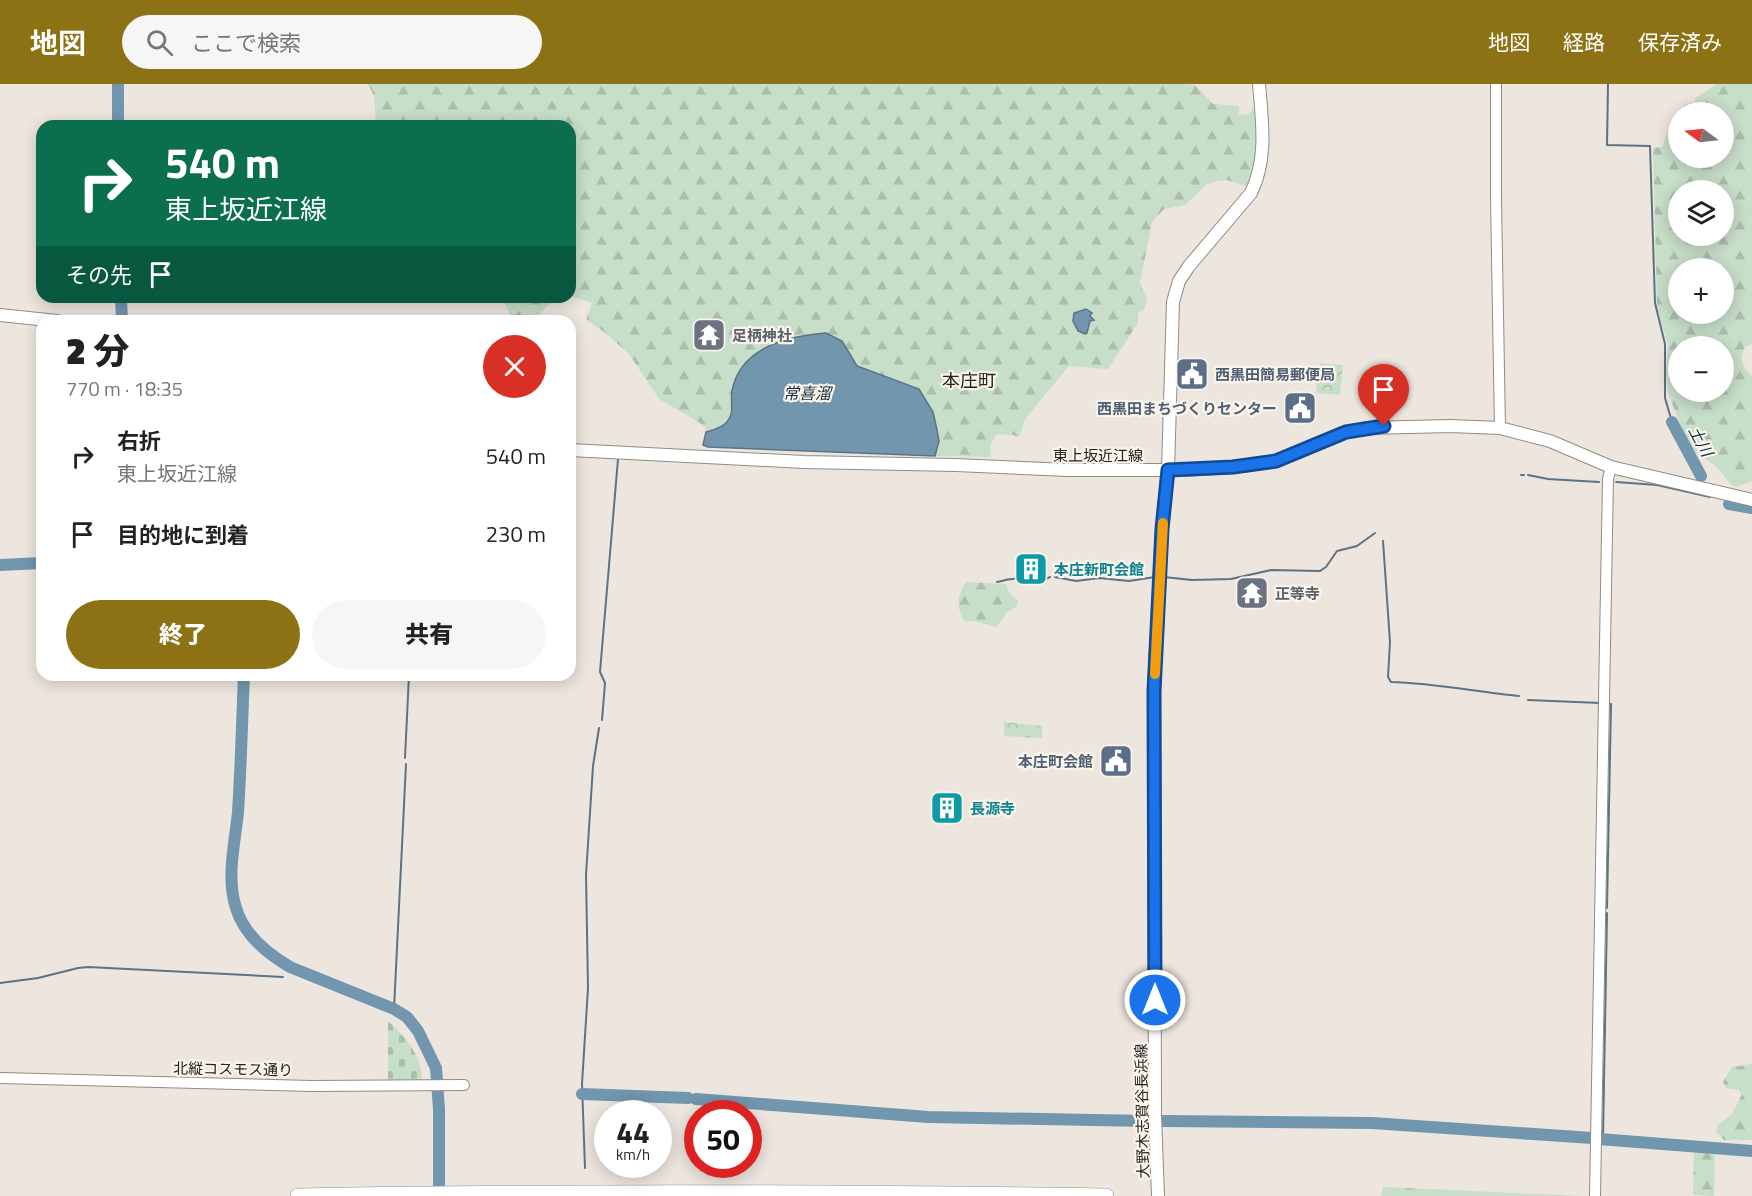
<!DOCTYPE html>
<html lang="ja">
<meta charset="utf-8">
<style>
body{margin:0;font-family:"Titillium Web","Noto Sans JP",sans-serif;background:#f6f6f6;color:#222;height:100vh;display:flex;flex-direction:column;font-size:22px;white-space:nowrap}
*{box-sizing:border-box;margin:0}
p{font-size:20px;color:#767676}
.icon{flex:none;width:33px;height:33px;fill:none;stroke:currentColor;stroke-width:2;stroke-linecap:round;stroke-linejoin:round}
.map{position:relative;flex:1;overflow:hidden}
.drawer{position:absolute;left:36px;top:231px;width:540px;height:366px;display:flex;flex-direction:column;background:#fff;border-radius:18px;box-shadow:0 3px 15px #0003}
.drawer>*{flex:none}
.top-card{position:absolute;left:36px;top:36px;width:540px;height:183px;border-radius:18px;box-shadow:0 3px 15px #0003;background:#0b6e4f;color:#fff;overflow:hidden}
.needle{width:39px;rotate:285deg}
.controls{position:absolute;left:1668px;top:18px;display:grid;gap:12px}
.controls a{display:grid;place-items:center;width:66px;height:66px;border-radius:50%;background:#fff;box-shadow:0 3px 15px #0003;font-size:30px}
.speed{position:absolute;left:594px;top:1016px;display:flex;gap:12px;font-size:30px;font-weight:700;text-align:center}
.speed>*{display:grid;place-content:center;width:78px;height:78px;border-radius:50%;background:#fff;box-shadow:0 3px 15px #0003;line-height:1}
.speed small{font-size:15px;font-weight:400}
.speed .limit{border:9px solid #d22;background:#fff;color:#111}
.pin{position:absolute;display:grid;place-items:center;width:51px;height:51px;color:#fff;margin:-62px -26px;border-radius:50% 50% 50% 0;rotate:-45deg;box-shadow:0 0 6px #0007}
.pin .icon{rotate:45deg}
.me{position:absolute;width:66px;margin:-33px;rotate:0deg;stroke-linejoin:round;filter:drop-shadow(0 0 4px #0008)}
.turn{display:flex;align-items:center;gap:21px;height:126px;padding:0 30px;font-size:27px}
.turn .icon{width:78px;height:78px;stroke-width:2.5}
.turn b{display:block;font-size:42px;line-height:51px}
.then{display:flex;align-items:center;height:57px;padding:0 30px;background:#0003;gap:12px;font-size:22px}
.round{display:grid;place-items:center;flex:none;width:63px;height:63px;border-radius:32px;background:#f6f6f6}
.overview{display:flex;align-items:center;justify-content:space-between;height:102px;padding:0 30px}
h1{font-size:36px;font-weight:800;line-height:45px}
.primary-button{display:flex;gap:12px;margin-top:auto;padding:12px 30px}
.primary-button a{flex:1;height:69px;border-radius:36px;background:#8d7215;color:#fff;font-size:24px;font-weight:800;line-height:69px;text-align:center}
.primary-button a+a{background:#f6f6f6;color:#222}
ul{padding:0;list-style:none}
li{display:flex;align-items:center;gap:18px;height:78px;padding:0 30px}
li div{flex:1}
li b{display:block;font-size:22px}
li em{font-style:normal}
header{display:flex;align-items:center;gap:36px;box-sizing:border-box;height:84px;padding:0 30px;background:#8d7215;color:#fff}
header strong{font-size:28px}
nav{display:flex;gap:33px;margin-inline-start:auto;font-size:21px}
.search{width:420px;height:54px;background:#f6f6f6;display:flex;align-items:center;gap:15px;box-sizing:border-box;padding:0 21px;border-radius:33px;color:#767676;font-size:22px}
.map>svg:first-child{display:block}
</style>
<header>
<strong>地図</strong>
<div class="search"><svg class="icon" aria-label="search" viewBox="0 0 24 24"><circle cx="10" cy="10" r="6"/><path d="M15 15l6 6"/></svg>ここで検索</div>
<nav><a>地図</a><a>経路</a><a>保存済み</a></nav>
</header>
<div class="map">
<svg width="1752" height="1112" viewBox="0 0 1752 1112">
<defs>
<pattern id="forest-firs" width="22" height="20" patternUnits="userSpaceOnUse" patternTransform="scale(1.5)"><rect width="22" height="20" fill="#c7dec9"/><path d="M5 1l3.5 6h-7zM16 11l3.5 6h-7z" fill="#abbeac"/></pattern>
<pattern id="cemetery-stones" width="16" height="16" patternUnits="userSpaceOnUse" patternTransform="scale(1.5)"><rect width="16" height="16" fill="#c7dec9"/><path d="M2 7V4a2 2 0 0 1 4 0v3zM10 15v-3a2 2 0 0 1 4 0v3z" fill="#abbeac"/></pattern>
<pattern id="park-crowns" width="20" height="18" patternUnits="userSpaceOnUse" patternTransform="scale(1.5)"><rect width="20" height="18" fill="#c7dec9"/><path d="M2 6a3 3 0 1 1 6 0M12 15a3 3 0 1 1 6 0" fill="none" stroke="#abbeac"/></pattern>
</defs>
<rect width="100%" height="100%" fill="#ede6de"/>
<path fill="url(#forest-firs)" fill-rule="evenodd" d="M 368,0 L 1183,0 L 1195,1 L 1213,20 L 1239,22 L 1239,31 L 1249,30 L 1254,23 L 1256,23 L 1257,75 L 1250,104 L 1227,96 L 1216,97 L 1206,101 L 1185,121 L 1164,125 L 1152,138 L 1140,199 L 1147,215 L 1144,226 L 1138,229 L 1138,239 L 1108,285 L 1069,282 L 1025,335 L 1019,353 L 1013,351 L 997,350 L 991,359 L 990,373 L 935,372 L 939,357 L 872,288 L 857,282 L 842,257 L 801,251 L 759,266 L 732,307 L 732,331 L 726,340 L 706,348 L 705,342 L 659,315 L 629,270 L 603,247 L 586,236 L 592,219 L 570,212 L 570,42 L 376,42 L 374,12 Z
M 1716,0 L 1752,0 L 1752,260 L 1745,263 C 1739,275 1742,283 1752,292 L 1752,397 L 1736,403 L 1731,401 L 1717,383 L 1694,367 L 1680,340 L 1668,309 L 1666,288 L 1668,261 L 1657,223 L 1653,64 L 1662,63 L 1670,41 L 1678,36 L 1678,74 L 1724,74 L 1724,28 L 1682,28 L 1685,20 L 1695,18 L 1695,15 ZM 1724,106 L 1724,152 L 1678,152 L 1678,106 ZM 1724,184 L 1724,230 L 1678,230 L 1678,184 ZM 1724,262 L 1724,308 L 1678,308 L 1678,262 Z
M 503,213 L 560,213 C 536,225 548,237 512,237 Z
M 966,498 L 1006,500 L 1009,509 L 1018,517 L 1017,522 L 1006,529 L 997,543 L 974,537 L 964,537 C 956,523 957,511 966,498 Z
M 1752,980 L 1752,1056 L 1724,1056 L 1716,1048 L 1718,1041 L 1732,1030 L 1742,1010 L 1739,1006 L 1726,1004 L 1723,998 L 1732,983 Z
M 1694,1065 L 1715,1066 L 1714,1112 L 1693,1111 Z
M 1383,1103 L 1581,1112 L 1381,1112 Z"/>
<path fill="url(#cemetery-stones)" d="M 388,937 C 406,953 422,972 422,997 L 388,997 Z"/>
<path fill="url(#park-crowns)" d="M 1320,279 L 1343,281 L 1340,311 L 1316,309 Z
M 1004,638 L 1042,642 L 1042,654 L 1004,652 Z"/>
<path fill="#7296ae" stroke="#5b7383" stroke-width="1.5" d="M 1086,225 L 1092,229 L 1090,232 L 1094,236 L 1090,237 L 1087,249 L 1085,250 L 1078,247 L 1073,237 L 1074,229 Z
M 826,249 L 842,257 L 857,282 L 919,305 L 933,328 L 937,346 L 939,357 L 935,372 L 708,363 L 703,361 L 706,348 C 713,346 722,344 727,338 C 735,329 730,319 732,307 C 740,264 787,252 826,249 Z"/>
<g fill="none" stroke-linecap="round" stroke-linejoin="round">
<path stroke="#5b7383" stroke-width="2" d="M 1608,0 L 1607,61 L 1650,62 L 1655,219 L 1665,260 L 1665,314 L 1672,338
M 1521,391 L 1524,391
M 1528,391 L 1548,395 L 1599,398
M 1616,398 L 1657,401 L 1710,413
M 1383,457 L 1390,558 L 1388,593 L 1391,598 C 1434,599 1477,608 1519,612
M 1055,493 L 1076,497 L 1099,494 L 1129,497 L 1155,493
M 1164,493 L 1192,496 L 1231,495 L 1271,486 L 1320,487 L 1326,483 L 1337,467 L 1357,462 L 1375,449
M 997,498 C 1003,497 1011,494 1017,495 C 1030,498 1037,500 1050,493
M 1528,616 L 1600,619
M 1606,619 L 1611,620 L 1607,824
M 602,636 L 605,599 L 600,588 L 618,375
M 405,674 L 409,591
M 288,886 L 290,883
M 0,899 L 38,894 L 78,884 L 88,883 L 283,893
M 394,925 L 406,680
M 1603,1055 L 1607,829
M 585,1084 L 582,1000 L 588,904 L 586,791 L 593,682 L 599,644"/>
<path stroke="#7296ae" stroke-width="12" d="M 118,0 L 118,42
M 121,213 L 122,237
M 1672,338 L 1701,392
M 1729,420 L 1752,424
M 0,481 L 42,479
M 244,591 C 242,637 241,682 238,728 C 235,759 226,793 236,824 C 244,851 266,869 290,883
M 290,883 L 394,925 L 407,933 L 418,947 L 436,984 L 439,1025 L 439,1112
M 582,1010 L 688,1014
M 696,1015 L 928,1033 L 1146,1037
M 1163,1037 L 1372,1039 L 1592,1054
M 1599,1055 L 1752,1067"/>
<g stroke="#918b83" stroke-width="12">
<path id="minor" d="M 1496,0 L 1496,115 L 1500,344
M 0,994 L 312,1002 L 464,1001
M 1595,1112 L 1608,395 L 1611,383"/>
</g>
<g stroke="#918b83" stroke-width="14">
<path id="major" d="M 0,231 L 57,237
M 570,366 L 804,378 L 956,381 L 1068,386 L 1182,386 L 1233,383 L 1276,377 L 1346,348 L 1366,344 L 1450,342 L 1500,344 L 1550,357 L 1611,383 L 1752,416
M 1158,1112 L 1155,1031 L 1154,607 L 1162,445 L 1168,386 L 1173,218 L 1179,197 L 1189,182 L 1251,109 C 1268,74 1262,37 1259,0"/>
</g>
<g stroke="#918b83" stroke-width="16">
<path id="highway" d="M 298,1112 C 567,1107 836,1108 1106,1112"/>
</g>
<use href="#minor" stroke="#fff" stroke-width="10"/>
<use href="#major" stroke="#fff" stroke-width="12"/>
<use href="#highway" stroke="#fff" stroke-width="15"/>
</g>
<g fill="none" stroke-linecap="round" stroke-linejoin="round">
<g stroke="#114b97" stroke-width="15">
<path id="route" d="M 1155,916 L 1154,607 L 1162,445 L 1168,386 L 1233,383 L 1276,377 L 1346,348 L 1384,342"/>
</g>
<use href="#route" stroke="#1a73e8" stroke-width="10"/>
<path stroke="#f59e0b" stroke-width="10" d="M 1155,590 L 1163,439"/>
</g>
<defs>
<g id="temple-square" transform="scale(1.725)"><rect x="-9" y="-9" width="18" height="18" rx="4" fill="#6b7280" stroke="#faf4eb"/><path d="M0-6L5-2H3V0L6.5 2.5H4V6H1.5V3h-3V6H-4V2.5H-6.5L-3 0V-2H-5Z" fill="#fff"/></g>
<g id="civic-square" transform="scale(1.725)"><rect x="-9" y="-9" width="18" height="18" rx="4" fill="#5c6f8a" stroke="#faf4eb"/><path d="M-.6-6.5H3V-4.5H.6V-3L4-1V1h2V6H-6V1h2V-1L-.6-3ZM-1.2 2.5V6h2.4V2.5Z" fill="#fff"/></g>
<g id="building-square" transform="scale(1.725)"><rect x="-9" y="-9" width="18" height="18" rx="4" fill="#0f9aa8" stroke="#faf4eb"/><path d="M-4-6H4V6H1V3H-1V6H-4ZM-2.5-4.3h1.7v1.8h-1.7ZM.8-4.3h1.7v1.8H.8ZM-2.5-1h1.7V.8h-1.7ZM.8-1h1.7V.8H.8Z" fill="#fff"/></g>
</defs>
<g fill-rule="evenodd">
<use href="#temple-square" x="709" y="251"/>
<use href="#civic-square" x="1192" y="290"/>
<use href="#civic-square" x="1300" y="324"/>
<use href="#building-square" x="1031" y="485"/>
<use href="#temple-square" x="1252" y="509"/>
<use href="#civic-square" x="1116" y="677"/>
<use href="#building-square" x="947" y="724"/>
</g>
<g text-anchor="middle" dominant-baseline="central" stroke-width="4.5" stroke-linejoin="round" paint-order="stroke">
<g font-size="15" font-weight="bold" fill="#5b616d" stroke="#faf4eb" text-anchor="start">
<text x="732" y="251">足柄神社</text>
<text x="1275" y="509">正等寺</text>
</g>
<g font-size="15" font-weight="bold" fill="#4e5e75" stroke="#faf4eb" text-anchor="end">
<text x="1215" y="290" text-anchor="start">西黒田簡易郵便局</text>
<text x="1277" y="324">西黒田まちづくりセンター</text>
<text x="1093" y="677">本庄町会館</text>
</g>
<g font-size="15" fill="#24211f" stroke="#faf4eb">
<text x="1098" y="371">東上坂近江線</text>
<text transform="translate(233 985) rotate(1)">北縦コスモス通り</text>
<text transform="translate(1142 1027) rotate(-91)">大野木志賀谷長浜線</text>
</g>
<g font-size="15" font-weight="bold" fill="#0d838f" stroke="#faf4eb" text-anchor="start">
<text x="1054" y="485">本庄新町会館</text>
<text x="970" y="724">長源寺</text>
</g>
<g font-size="16" font-style="italic" fill="#0e2f41" stroke="#faf4eb">
<text x="807" y="309">常喜溜</text>
<text transform="translate(1701 357) rotate(62)">土川</text>
</g>
<g font-size="18" fill="#24211f" stroke="#faf4eb">
<text x="969" y="296">本庄町</text>
</g>
</g>
</svg>
<div class="controls">
<a><svg class="needle" viewBox="-14 -14 28 28"><path d="M0-13l5 13h-10z" fill="#e53935"/><path d="M0 13l5-13h-10z" fill="#767676"/></svg></a>
<a><svg class="icon" aria-label="layers" viewBox="0 0 24 24"><path d="M12 4l9 5-9 5-9-5zM3 14l9 5 9-5"/></svg></a>
<a>+</a>
<a>−</a>
</div>
<div class="speed"><div>44<small>km/h</small></div><div class="limit">50</div></div>
<div class="pin" style="left:1384px;top:342px;background:#d93025"><svg class="icon" aria-label="arrive" viewBox="0 0 24 24"><path d="M6 21V4h12l-3 4 3 4H6"/></svg></div>
<svg class="me" style="left:1155px;top:916px" viewBox="-20 -20 40 40"><circle r="17" fill="#1a73e8" stroke="#fff" stroke-width="3"/><path d="M0-11L8 9 0 5-8 9z" fill="#fff"/></svg>
<div class="top-card">
<div class="turn"><svg class="icon" aria-label="right" viewBox="0 0 24 24"><path d="M7 20v-9h11M14 6l5 5-5 5"/></svg><div><b>540 m</b>東上坂近江線</div></div>
<div class="then">その先<svg class="icon" aria-label="arrive" viewBox="0 0 24 24"><path d="M6 21V4h12l-3 4 3 4H6"/></svg></div>
</div>
<section class="drawer">
<div class="overview"><div><h1>2 分</h1><p>770 m · 18:35</p></div><a class="round" style="background:#d93025;color:#fff"><svg class="icon" aria-label="close" viewBox="0 0 24 24"><path d="M6 6l12 12M18 6L6 18"/></svg></a></div>
<ul>
<li><svg class="icon" aria-label="right" viewBox="0 0 24 24"><path d="M7 20v-9h11M14 6l5 5-5 5"/></svg><div><b>右折</b><p>東上坂近江線</p></div><em>540 m</em></li>
<li><svg class="icon" aria-label="arrive" viewBox="0 0 24 24"><path d="M6 21V4h12l-3 4 3 4H6"/></svg><div><b>目的地に到着</b></div><em>230 m</em></li>
</ul>
<div class="primary-button"><a>終了</a><a>共有</a></div>
</section>
</div>
